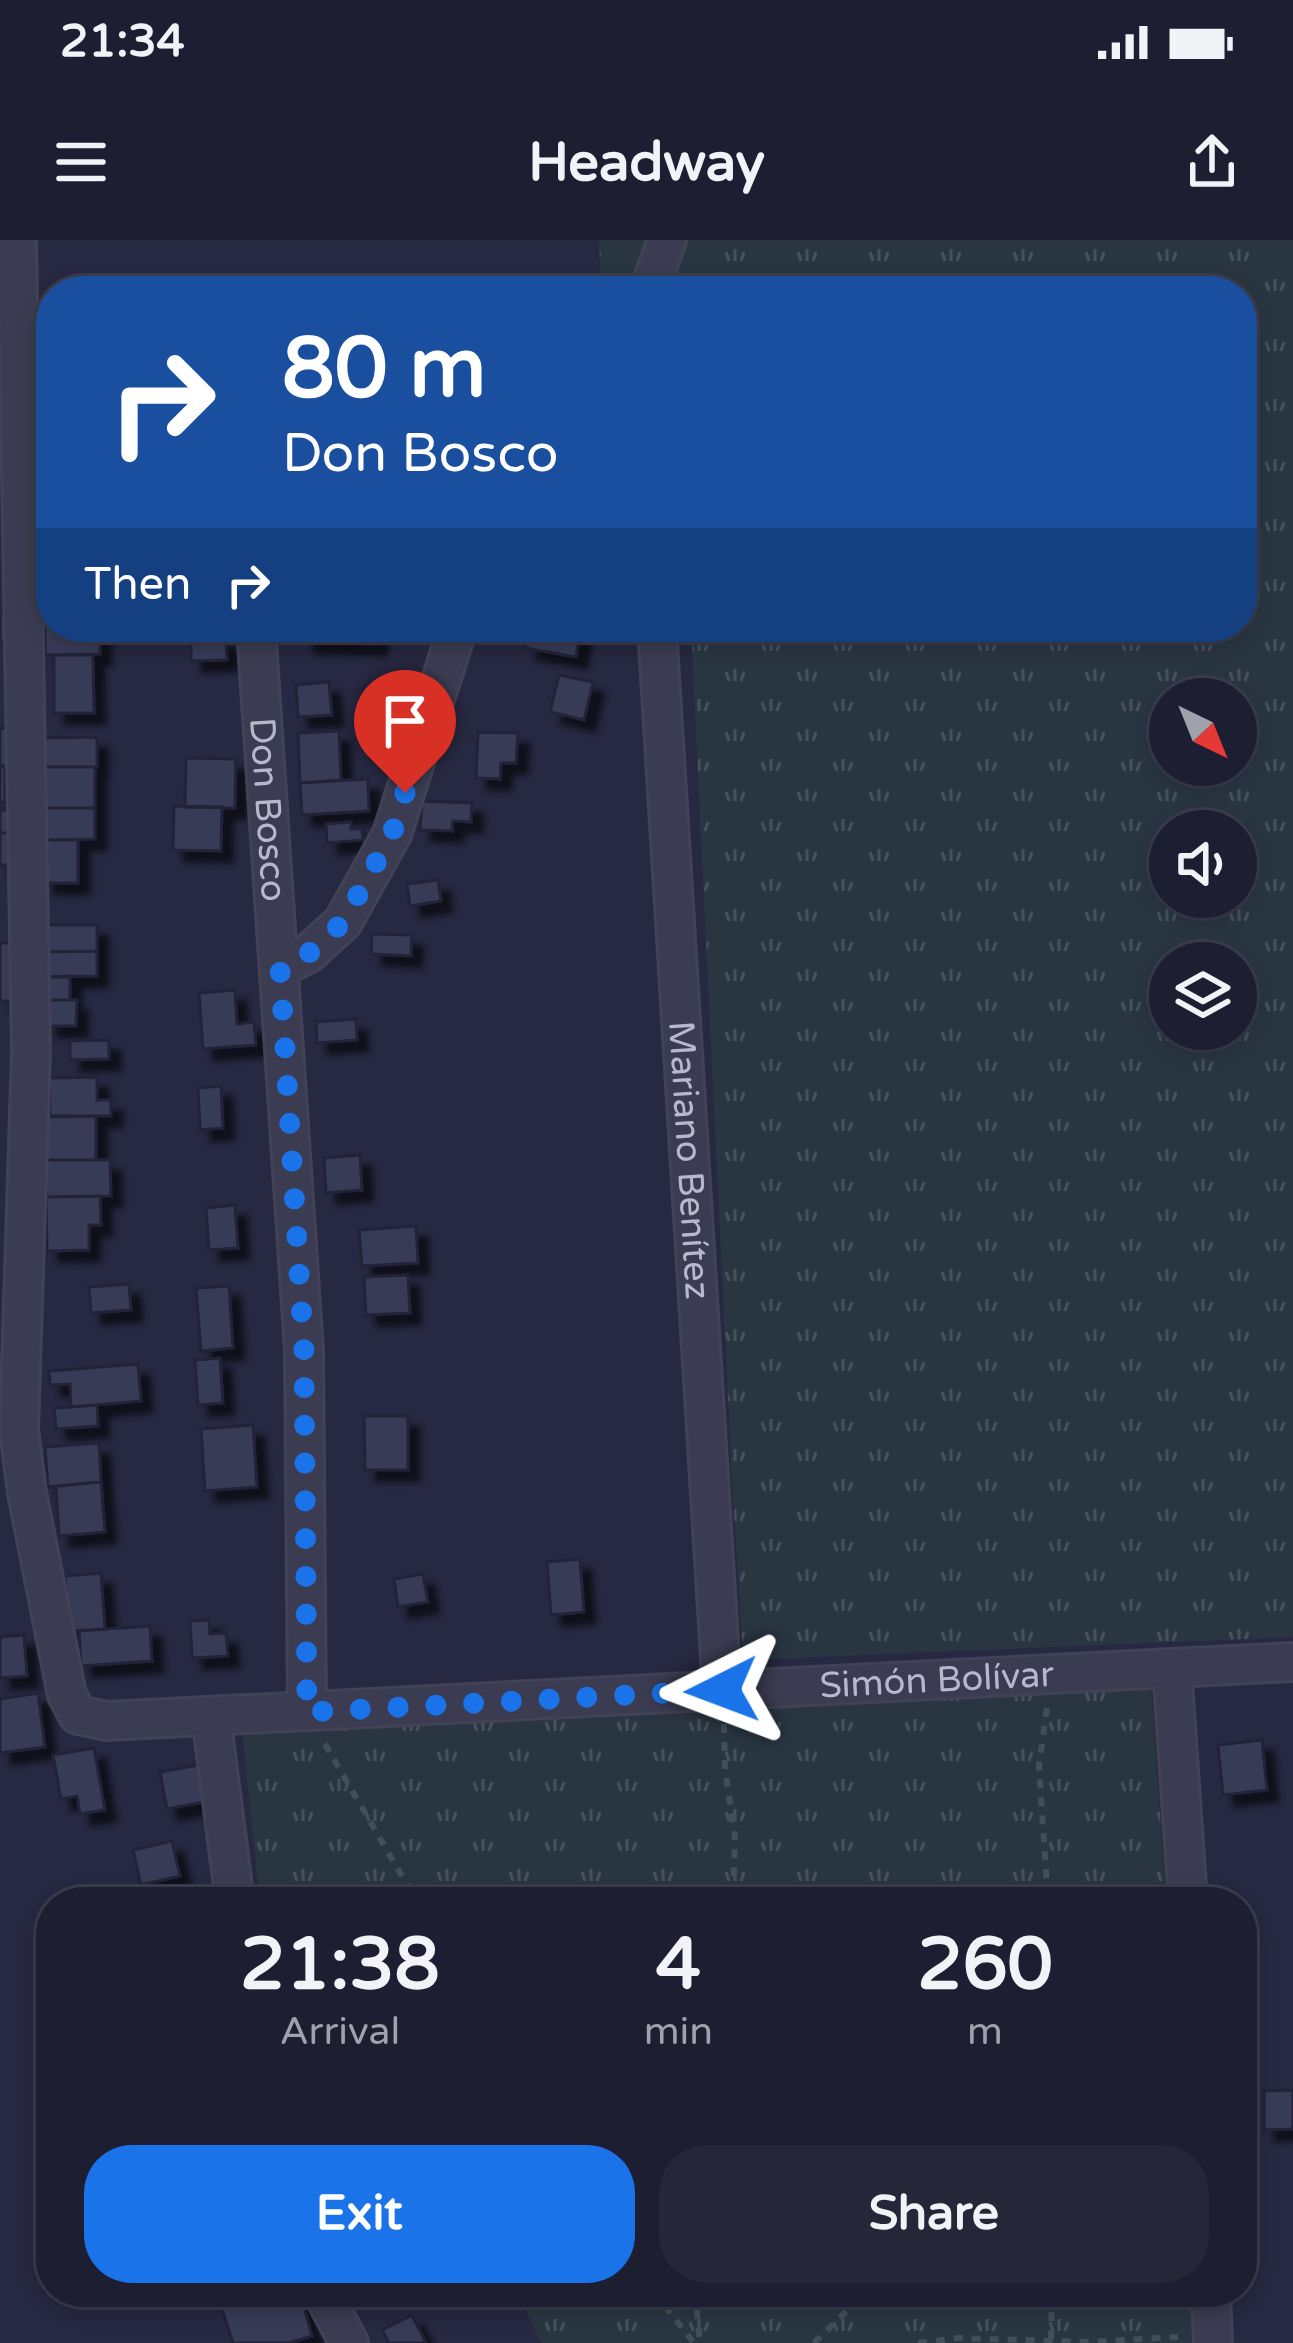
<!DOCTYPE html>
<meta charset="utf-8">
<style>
body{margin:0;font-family:"Varela Round",sans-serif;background:#252739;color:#f1f3f6;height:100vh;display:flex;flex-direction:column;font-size:45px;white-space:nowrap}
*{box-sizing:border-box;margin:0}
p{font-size:39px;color:#a0a2ab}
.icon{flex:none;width:66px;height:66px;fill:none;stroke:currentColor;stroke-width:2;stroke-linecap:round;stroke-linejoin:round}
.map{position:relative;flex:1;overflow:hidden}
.drawer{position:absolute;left:36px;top:1647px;width:1221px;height:420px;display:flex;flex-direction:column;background:#1d1e31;border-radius:48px;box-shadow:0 6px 18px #0003,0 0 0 3px #3b3c4d}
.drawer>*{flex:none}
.hud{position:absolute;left:36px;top:36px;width:1221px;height:366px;border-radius:48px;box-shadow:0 6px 18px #0003,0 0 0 3px #3b3c4d;background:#1a4fa0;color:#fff;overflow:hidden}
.needle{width:78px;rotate:137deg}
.buttons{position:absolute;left:1149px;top:438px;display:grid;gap:24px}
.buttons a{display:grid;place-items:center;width:108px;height:108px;border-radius:50%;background:#1d1e31;box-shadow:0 6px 18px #0003,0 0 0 3px #3b3c4d;font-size:60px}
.pin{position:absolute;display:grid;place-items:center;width:102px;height:102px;color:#fff;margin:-123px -51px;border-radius:50% 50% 50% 0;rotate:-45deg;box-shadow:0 0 12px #0007}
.pin .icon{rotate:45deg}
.me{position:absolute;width:132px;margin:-66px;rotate:267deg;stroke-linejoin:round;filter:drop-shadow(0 0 9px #0008)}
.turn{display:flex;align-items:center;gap:42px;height:252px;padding:0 48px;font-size:54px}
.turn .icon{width:156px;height:156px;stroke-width:2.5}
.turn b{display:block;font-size:84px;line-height:102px}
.then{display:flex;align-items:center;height:114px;padding:0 48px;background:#0003;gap:24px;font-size:45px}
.eta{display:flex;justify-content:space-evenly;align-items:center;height:204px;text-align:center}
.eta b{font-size:72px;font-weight:700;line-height:84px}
.primary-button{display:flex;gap:24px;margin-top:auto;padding:24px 48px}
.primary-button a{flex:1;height:138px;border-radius:48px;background:#1a73e8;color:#fff;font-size:48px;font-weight:700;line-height:138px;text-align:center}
.primary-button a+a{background:#252739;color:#f1f3f6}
.status{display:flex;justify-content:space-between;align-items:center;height:84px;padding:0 60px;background:#1d1e31;direction:ltr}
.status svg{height:33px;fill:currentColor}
header{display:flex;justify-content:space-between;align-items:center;height:156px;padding:0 48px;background:#1d1e31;font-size:54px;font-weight:700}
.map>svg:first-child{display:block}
</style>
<div class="status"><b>21:34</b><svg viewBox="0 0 49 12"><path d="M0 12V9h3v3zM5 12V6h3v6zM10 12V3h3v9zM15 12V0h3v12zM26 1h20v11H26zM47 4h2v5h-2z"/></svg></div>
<header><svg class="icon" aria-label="menu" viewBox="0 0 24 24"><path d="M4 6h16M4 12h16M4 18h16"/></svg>Headway<svg class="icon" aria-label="share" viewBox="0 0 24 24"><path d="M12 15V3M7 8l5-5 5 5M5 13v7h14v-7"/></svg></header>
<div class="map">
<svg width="1293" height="2103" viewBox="0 0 1293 2103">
<defs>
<pattern id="grass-tufts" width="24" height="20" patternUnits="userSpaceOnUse" patternTransform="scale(3)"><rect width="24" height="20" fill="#293642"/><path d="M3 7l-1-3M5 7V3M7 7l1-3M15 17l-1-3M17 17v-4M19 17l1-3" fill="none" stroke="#46515c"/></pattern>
<filter id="shadow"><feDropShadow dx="11" dy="11" stdDeviation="3" flood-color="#0009"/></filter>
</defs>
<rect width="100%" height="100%" fill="#272841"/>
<path fill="url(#grass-tufts)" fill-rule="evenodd" d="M 599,0 L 1293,0 L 1293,1397 L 743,1420 L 731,1222 L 691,387 L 1242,387 L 1242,51 L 601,51 ZM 1170,459 L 1236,459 L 1236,525 L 1170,525 ZM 1170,591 L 1236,591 L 1236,657 L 1170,657 ZM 1170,723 L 1236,723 L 1236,789 L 1170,789 Z
M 1151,1445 L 1166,1662 L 260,1662 L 242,1489 Z
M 517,2052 L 1192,2052 L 1195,2103 L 541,2103 Z"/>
<path fill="#393b57" stroke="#222338" stroke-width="3" filter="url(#shadow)" d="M 0,374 L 6,374 L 6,401 L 0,401 Z
M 45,376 L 51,376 L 51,387 L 100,387 L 100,414 L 45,415 Z
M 303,387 L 377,387 L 376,404 L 303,402 Z
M 529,387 L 581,388 L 576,417 L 525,408 Z
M 191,397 L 226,397 L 227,420 L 191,421 Z
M 54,415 L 93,415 L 94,473 L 54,473 Z
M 559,435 L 593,442 L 584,480 L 550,472 Z
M 329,442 L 332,475 L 298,477 L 296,445 Z
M 0,488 L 13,488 L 13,527 L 0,526 Z
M 339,491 L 341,540 L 300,543 L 298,493 Z
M 478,492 L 518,493 L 516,523 L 501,523 L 500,539 L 476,538 Z
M 97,497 L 97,527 L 44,527 L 44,498 Z
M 186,518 L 236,519 L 235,568 L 185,567 Z
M 0,526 L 5,526 L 5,563 L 0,562 Z
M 44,527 L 95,527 L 95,568 L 44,568 Z
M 368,539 L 369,571 L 302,575 L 300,543 Z
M 422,561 L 472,563 L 471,582 L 453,581 L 452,591 L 420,590 Z
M 174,566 L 222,567 L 221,611 L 173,610 Z
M 42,568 L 95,568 L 95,599 L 43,600 Z
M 0,570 L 11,570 L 10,593 L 0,593 Z
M 351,582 L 351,589 L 362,588 L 363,600 L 327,603 L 326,584 Z
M 0,593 L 10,593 L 10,625 L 0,625 Z
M 43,600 L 78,600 L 78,643 L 43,643 Z
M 438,640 L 441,661 L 410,666 L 407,644 Z
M 47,685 L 97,685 L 97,711 L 47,712 Z
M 372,694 L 412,695 L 411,716 L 371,714 Z
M 0,703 L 14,703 L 14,761 L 0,761 Z
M 97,711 L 97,736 L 42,737 L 42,712 Z
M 70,736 L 70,760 L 47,760 L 47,737 Z
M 235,750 L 237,784 L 254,782 L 256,805 L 203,809 L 199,753 Z
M 46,760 L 77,760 L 76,786 L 46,786 Z
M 356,779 L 357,800 L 317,803 L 316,782 Z
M 109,800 L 109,819 L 70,820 L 70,801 Z
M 97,837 L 97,860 L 111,860 L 111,876 L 50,876 L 49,838 Z
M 221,846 L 223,888 L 200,890 L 198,848 Z
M 96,876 L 96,920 L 46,920 L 46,877 Z
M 360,915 L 362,950 L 326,953 L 324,918 Z
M 46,920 L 110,920 L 111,956 L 46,957 Z
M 100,956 L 101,985 L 89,985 L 89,1010 L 47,1011 L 46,957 Z
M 235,965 L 238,1008 L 209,1010 L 206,968 Z
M 416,986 L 418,1023 L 362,1026 L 359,990 Z
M 408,1035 L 410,1073 L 366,1075 L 364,1037 Z
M 129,1044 L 131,1070 L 91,1073 L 89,1047 Z
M 229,1046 L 233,1108 L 201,1111 L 196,1048 Z
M 220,1118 L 223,1163 L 198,1165 L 195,1120 Z
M 138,1124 L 141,1161 L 71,1167 L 70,1144 L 50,1145 L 49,1131 Z
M 97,1165 L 98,1186 L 56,1189 L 54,1168 Z
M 364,1176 L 408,1176 L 408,1230 L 365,1230 Z
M 253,1185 L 257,1247 L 205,1251 L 201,1189 Z
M 99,1203 L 101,1242 L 48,1247 L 45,1207 Z
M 101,1242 L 105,1292 L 59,1296 L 56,1246 Z
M 580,1319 L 584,1372 L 551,1375 L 547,1322 Z
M 101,1333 L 105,1389 L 69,1391 L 65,1336 Z
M 423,1334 L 428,1362 L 398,1367 L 394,1339 Z
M 209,1380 L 210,1394 L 226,1393 L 228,1416 L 192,1418 L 190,1381 Z
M 150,1386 L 152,1421 L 81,1426 L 79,1391 Z
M 24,1395 L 27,1436 L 0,1438 L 0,1397 Z
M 38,1453 L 45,1507 L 0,1513 L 0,1459 Z
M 1262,1500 L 1267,1550 L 1223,1555 L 1218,1505 Z
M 94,1508 L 105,1570 L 80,1574 L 77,1556 L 61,1559 L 53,1515 Z
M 204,1524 L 210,1561 L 167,1569 L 160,1532 Z
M 172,1601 L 180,1636 L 141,1645 L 133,1610 Z
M 1293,1850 L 1293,1889 L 1264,1890 L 1264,1851 Z
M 268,2052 L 300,2052 L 312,2096 L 289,2103 L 233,2103 L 221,2066 Z
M 412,2075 L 426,2103 L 389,2103 L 382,2090 Z"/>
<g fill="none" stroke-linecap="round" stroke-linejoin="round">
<g stroke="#424257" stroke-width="42">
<g id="minor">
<path id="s1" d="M 17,0 L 31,810 L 19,1190 L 27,1253 L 67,1455 L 78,1475 L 107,1481 L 1293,1422"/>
<path d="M 649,51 L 667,0"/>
<path id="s2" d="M 256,387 L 304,1111 L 307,1471"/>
<path id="s3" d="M 657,387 L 722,1451"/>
<path d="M 280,728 L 309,713 L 343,682 L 392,594 L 458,387"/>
<path d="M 1172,1428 L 1188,1662"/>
<path d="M 211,1476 L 235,1662"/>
<path d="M 322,2052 L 349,2103"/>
<path d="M 1211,2052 L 1213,2103"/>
</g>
</g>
<path stroke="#424f5a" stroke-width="6" stroke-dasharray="9 9" stroke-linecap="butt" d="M 1047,1468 L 1039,1526 L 1048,1662
M 724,1484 L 725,1529 L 735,1597 L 733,1662
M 325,1504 L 417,1662
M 654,2052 L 694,2103
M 695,2052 L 700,2103
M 1051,2099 L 1052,2052
M 814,2103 L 866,2052
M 918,2103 L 959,2098 L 1087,2102 L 1178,2097"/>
<use href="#minor" stroke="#3b3c51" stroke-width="36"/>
</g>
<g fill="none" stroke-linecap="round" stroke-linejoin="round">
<path stroke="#1a73e8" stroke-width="21" stroke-dasharray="0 37.8" d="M 405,553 L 392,594 L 343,682 L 309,713 L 280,728 L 304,1112 L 307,1472 L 722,1450"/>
</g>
<g text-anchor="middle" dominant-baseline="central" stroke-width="12" stroke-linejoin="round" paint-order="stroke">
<g font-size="36" fill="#b8b8cb" stroke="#202136">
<text stroke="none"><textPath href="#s2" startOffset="183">Don Bosco</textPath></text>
<text stroke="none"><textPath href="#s3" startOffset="534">Mariano Benítez</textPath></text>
<text stroke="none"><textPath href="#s1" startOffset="2343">Simón Bolívar</textPath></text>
</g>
</g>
</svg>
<div class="buttons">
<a><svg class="needle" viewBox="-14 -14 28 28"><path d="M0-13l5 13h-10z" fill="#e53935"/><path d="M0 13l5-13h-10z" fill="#a0a2ab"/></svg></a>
<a><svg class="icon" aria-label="sound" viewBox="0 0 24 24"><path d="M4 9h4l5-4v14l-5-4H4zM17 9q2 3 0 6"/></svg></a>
<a><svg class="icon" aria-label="layers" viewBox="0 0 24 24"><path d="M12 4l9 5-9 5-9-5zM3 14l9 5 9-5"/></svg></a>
</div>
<div class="pin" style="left:405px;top:553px;background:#d93025"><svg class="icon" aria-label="arrive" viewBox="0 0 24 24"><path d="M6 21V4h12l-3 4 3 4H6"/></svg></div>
<svg class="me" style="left:722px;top:1450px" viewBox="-20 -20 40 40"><path d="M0-17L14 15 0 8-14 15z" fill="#1a73e8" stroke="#fff" stroke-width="4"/></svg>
<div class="hud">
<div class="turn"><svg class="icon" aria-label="right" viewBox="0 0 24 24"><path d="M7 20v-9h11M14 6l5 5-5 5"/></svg><div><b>80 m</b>Don Bosco</div></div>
<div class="then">Then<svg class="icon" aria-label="right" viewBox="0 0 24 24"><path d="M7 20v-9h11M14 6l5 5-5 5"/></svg></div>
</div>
<section class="drawer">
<div class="eta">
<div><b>21:38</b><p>Arrival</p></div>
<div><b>4</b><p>min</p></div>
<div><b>260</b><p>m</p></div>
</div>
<div class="primary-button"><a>Exit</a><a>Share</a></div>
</section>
</div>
